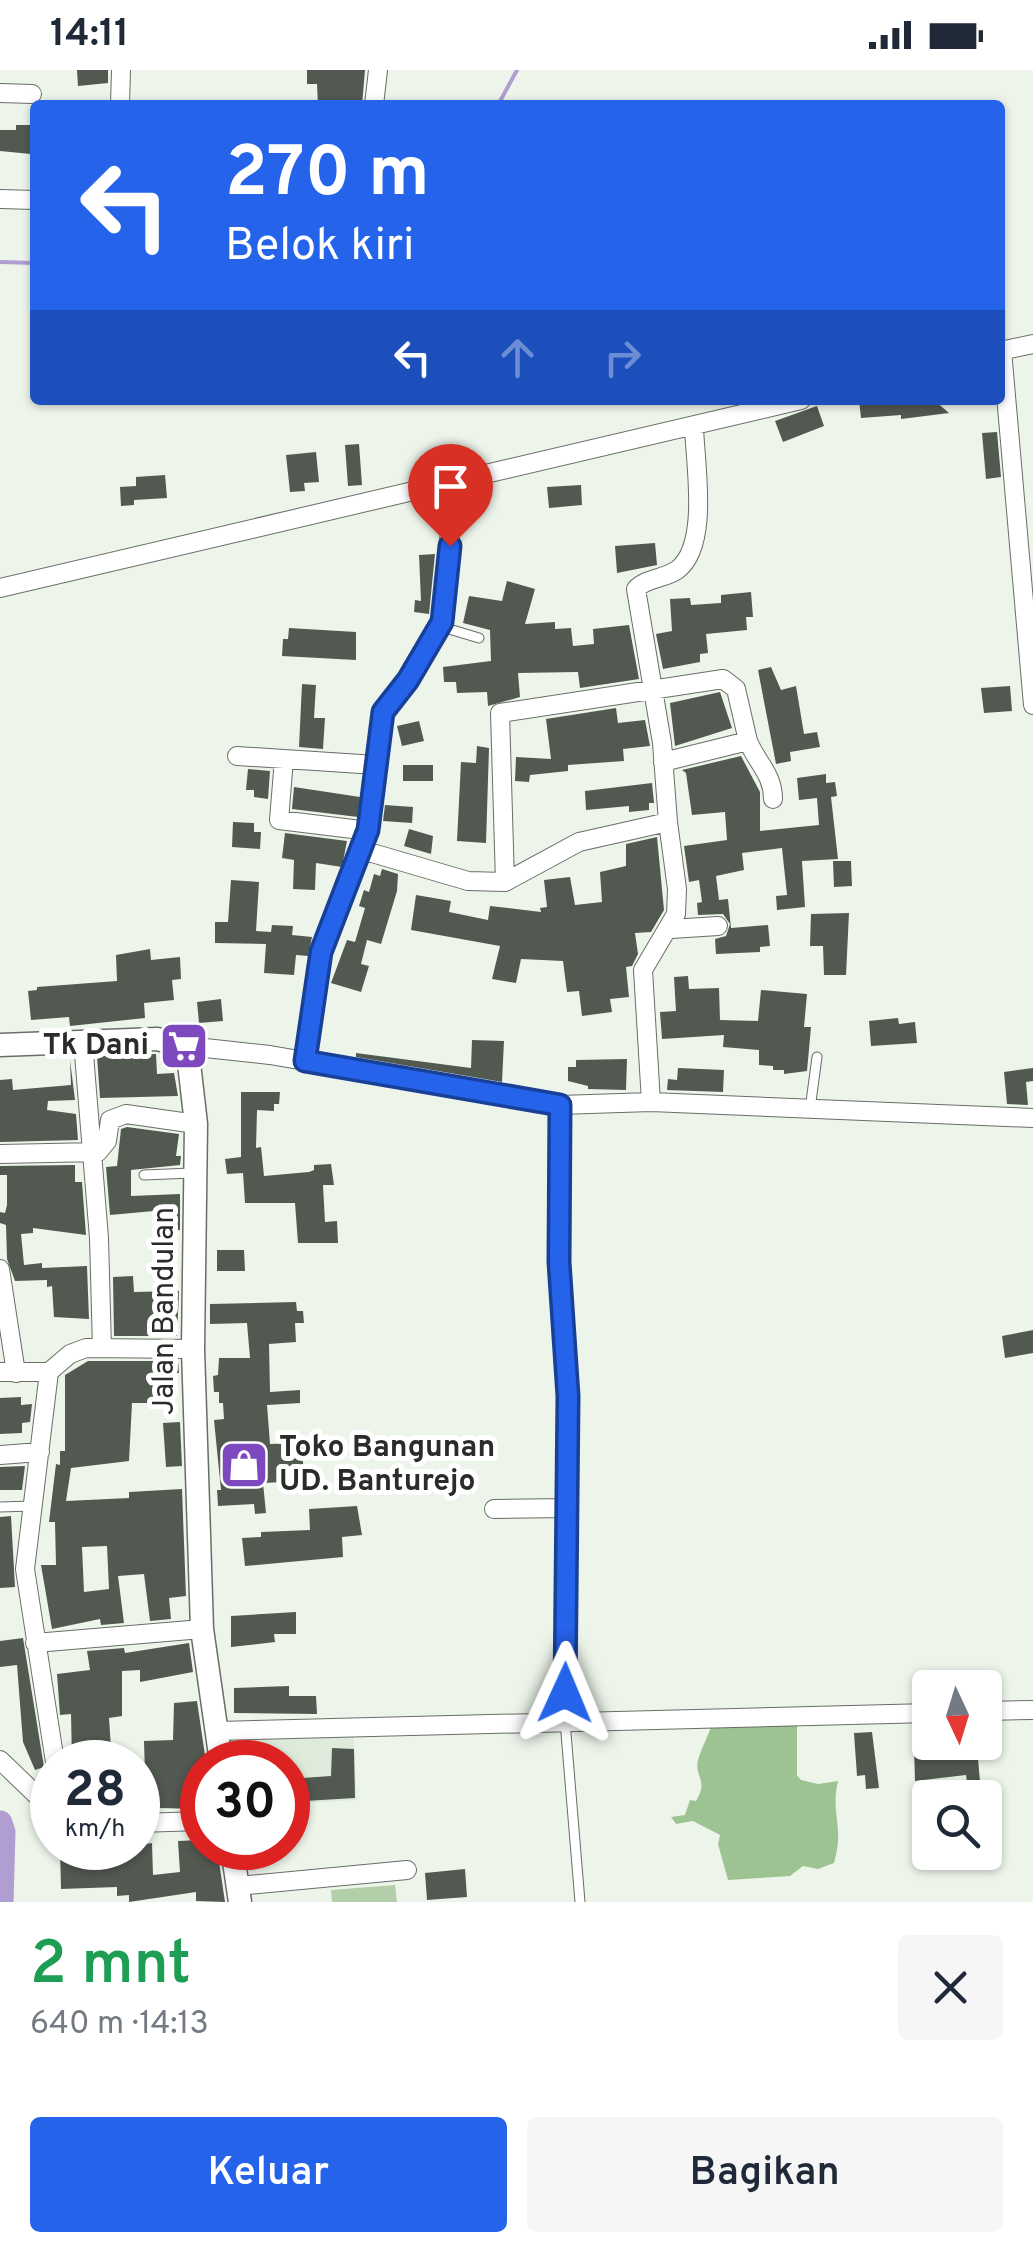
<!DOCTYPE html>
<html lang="id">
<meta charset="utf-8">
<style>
body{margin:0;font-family:Overpass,sans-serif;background:#f6f6f7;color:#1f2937;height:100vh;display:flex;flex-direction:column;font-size:38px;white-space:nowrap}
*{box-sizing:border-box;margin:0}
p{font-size:32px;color:#747a83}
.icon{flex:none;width:55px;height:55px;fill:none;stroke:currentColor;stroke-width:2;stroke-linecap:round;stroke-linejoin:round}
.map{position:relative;height:1832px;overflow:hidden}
.sheet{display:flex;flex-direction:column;background:#fff;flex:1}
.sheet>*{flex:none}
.hud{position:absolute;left:30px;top:30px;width:975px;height:305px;border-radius:10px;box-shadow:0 2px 8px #0004;background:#2563eb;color:#fff;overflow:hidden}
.needle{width:65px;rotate:176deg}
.buttons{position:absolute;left:912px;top:1600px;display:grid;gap:20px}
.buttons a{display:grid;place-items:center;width:90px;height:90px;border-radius:10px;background:#fff;box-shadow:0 2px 8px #0004;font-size:50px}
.speed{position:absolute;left:30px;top:1670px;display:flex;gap:20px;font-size:50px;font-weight:700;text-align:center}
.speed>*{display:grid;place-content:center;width:130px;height:130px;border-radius:50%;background:#fff;box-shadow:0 2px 8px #0004;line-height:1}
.speed small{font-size:25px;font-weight:400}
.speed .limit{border:15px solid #d22;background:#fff;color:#111}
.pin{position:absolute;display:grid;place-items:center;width:85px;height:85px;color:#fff;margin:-102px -42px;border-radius:50% 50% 50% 0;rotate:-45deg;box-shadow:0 0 10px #0007}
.pin .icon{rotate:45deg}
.me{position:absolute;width:110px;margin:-55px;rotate:1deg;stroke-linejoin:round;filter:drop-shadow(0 0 8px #0008)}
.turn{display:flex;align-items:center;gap:35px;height:210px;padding:0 30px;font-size:45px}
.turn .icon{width:130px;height:130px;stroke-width:2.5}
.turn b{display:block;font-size:70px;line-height:85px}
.lanes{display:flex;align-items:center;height:95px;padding:0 30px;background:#0003;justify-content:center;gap:50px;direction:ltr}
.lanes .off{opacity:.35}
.round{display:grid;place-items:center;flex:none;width:105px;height:105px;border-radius:10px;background:#f6f6f7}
.summary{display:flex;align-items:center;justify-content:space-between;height:170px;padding:0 30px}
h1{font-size:60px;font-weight:600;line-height:75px;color:#1e9e55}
.primary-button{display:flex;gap:20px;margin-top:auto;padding:20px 30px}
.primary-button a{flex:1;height:115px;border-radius:10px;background:#2563eb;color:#fff;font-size:40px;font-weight:600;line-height:115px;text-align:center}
.primary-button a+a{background:#f6f6f7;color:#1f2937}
.status{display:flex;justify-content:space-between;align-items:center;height:70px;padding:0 50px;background:#fff;direction:ltr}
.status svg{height:28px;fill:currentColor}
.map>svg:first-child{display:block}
</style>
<div class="status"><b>14:11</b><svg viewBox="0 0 49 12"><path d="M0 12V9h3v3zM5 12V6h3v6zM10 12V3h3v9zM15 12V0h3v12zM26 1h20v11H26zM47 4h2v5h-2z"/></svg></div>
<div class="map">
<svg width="1033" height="1832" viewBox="0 0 1033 1832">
<rect width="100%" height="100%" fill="#edf5eb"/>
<path fill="#deebdb" d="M 353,1657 L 357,1730 L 288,1734 L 288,1692 L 221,1692 L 217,1661 Z"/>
<path fill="#b2cfa9" d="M 395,1815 L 397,1832 L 332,1832 L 331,1820 Z"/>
<path fill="#9ec393" d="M 797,1647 L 797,1705 L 801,1710 L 818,1714 L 838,1711 C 830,1746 845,1755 834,1793 L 818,1799 L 803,1796 L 790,1806 L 728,1810 L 718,1774 L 720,1765 L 693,1751 L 676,1754 L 671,1747 L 685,1745 L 690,1730 L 696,1731 C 709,1710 694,1707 698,1690 C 702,1676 710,1664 713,1649 Z"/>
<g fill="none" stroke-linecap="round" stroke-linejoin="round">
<path stroke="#b09dd2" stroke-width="4" d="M 498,35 L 517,0
M 0,192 L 35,193"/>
<path stroke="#b09dd2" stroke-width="25" d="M 0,1753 L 3,1762 L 1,1832"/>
</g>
<path fill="#525951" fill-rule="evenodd" d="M 77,0 L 108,0 L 108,13 L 78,16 Z
M 307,0 L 365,0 L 362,35 L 318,35 L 317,14 L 307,14 Z
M 16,55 L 30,55 L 31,84 L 0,81 L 0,60 L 16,60 Z
M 859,330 L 934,330 L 949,343 L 901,349 L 901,345 L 861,348 Z
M 817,336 L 824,356 L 783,372 L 775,351 Z
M 997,362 L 1001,407 L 986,409 L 982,363 Z
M 359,374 L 362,415 L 348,416 L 345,375 Z
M 316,382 L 319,412 L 304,413 L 305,421 L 290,422 L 286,385 Z
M 165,405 L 167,428 L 134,430 L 134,435 L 121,436 L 120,417 L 136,416 L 136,407 Z
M 581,415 L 582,435 L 549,438 L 547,417 Z
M 655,473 L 657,495 L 617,503 L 615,476 Z
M 435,484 L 429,544 L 414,542 L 415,530 L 421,531 L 419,485 Z
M 507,511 L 535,519 L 525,554 L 555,552 L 555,559 L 571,558 L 573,576 L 594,574 L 593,559 L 629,555 L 639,609 L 580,618 L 578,602 L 518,603 L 520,627 L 488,636 L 487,622 L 457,623 L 456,612 L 444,612 L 443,597 L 491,591 L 490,560 L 463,553 L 469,526 L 502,531 Z
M 751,522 L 753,547 L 746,547 L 747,560 L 706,564 L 708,583 L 700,584 L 700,592 L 663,599 L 656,564 L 672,561 L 670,529 L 690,528 L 691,535 L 721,533 L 721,525 Z
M 289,558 L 356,562 L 356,590 L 282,586 L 283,569 L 288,569 Z
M 771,597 L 781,620 L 796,616 L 804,664 L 817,662 L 820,677 L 790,682 L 791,691 L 776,694 L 758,600 Z
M 302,614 L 316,615 L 314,648 L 325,648 L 323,679 L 299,677 Z
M 1010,616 L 1012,641 L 984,643 L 981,618 Z
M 720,622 L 732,658 L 675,676 L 670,633 Z
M 616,638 L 618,653 L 645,650 L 650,676 L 623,679 L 624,691 L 568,695 L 568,701 L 530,705 L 529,712 L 515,711 L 516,687 L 551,689 L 546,649 Z
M 419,651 L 424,671 L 402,676 L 397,656 Z
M 477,676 L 489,678 L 486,773 L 457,771 L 461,692 L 476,693 Z
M 741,686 L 760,722 L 760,761 L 819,755 L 817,728 L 799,730 L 797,708 L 826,704 L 826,713 L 835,712 L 837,726 L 831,727 L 838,789 L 802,791 L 805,837 L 777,840 L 776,826 L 787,825 L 782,778 L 742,783 L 744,800 L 716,806 L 719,830 L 728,829 L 731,858 L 768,855 L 770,876 L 760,877 L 760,882 L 716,884 L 715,869 L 726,866 L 730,854 L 723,844 L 698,845 L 697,833 L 702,832 L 699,810 L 689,812 L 684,776 L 727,770 L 725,742 L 692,745 L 686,703 L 682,700 Z
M 403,695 L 433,695 L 433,711 L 403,711 Z
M 248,699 L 270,701 L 268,729 L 254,727 L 254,720 L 246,720 Z
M 652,713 L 654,733 L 649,733 L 649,740 L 629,742 L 629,736 L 586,740 L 585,721 Z
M 294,717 L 360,727 L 358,747 L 292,739 Z
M 385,735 L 413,737 L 412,753 L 383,751 Z
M 233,752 L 254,753 L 254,762 L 261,762 L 260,779 L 232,777 Z
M 409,759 L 433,766 L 431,784 L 404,776 Z
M 285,763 L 347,771 L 342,797 L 316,793 L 315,820 L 293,819 L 294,790 L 282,788 Z
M 657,767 L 664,840 L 651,862 L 635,863 L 638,884 L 632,896 L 626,897 L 629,927 L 610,929 L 612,942 L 582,946 L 579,921 L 567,922 L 563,891 L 521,889 L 516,913 L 492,909 L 500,876 L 411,860 L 416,825 L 451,831 L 449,842 L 488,850 L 490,836 L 541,842 L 540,838 L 547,837 L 544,810 L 570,807 L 575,835 L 602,832 L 600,802 L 626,796 L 626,774 Z
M 833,791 L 851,791 L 852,816 L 834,817 Z
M 382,799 L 398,804 L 397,821 L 381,874 L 367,870 L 361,894 L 369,896 L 361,922 L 331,913 L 347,870 L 355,872 L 365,838 L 359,836 L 364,820 L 369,822 L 374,804 L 380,806 Z
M 231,810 L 259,812 L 256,861 L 271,862 L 272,855 L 293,856 L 292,865 L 312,867 L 308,886 L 296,885 L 294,905 L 264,903 L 266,874 L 215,873 L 215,852 L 228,852 Z
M 849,843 L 846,905 L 824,905 L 823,876 L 810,876 L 811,844 Z
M 150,879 L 151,890 L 180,887 L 181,909 L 172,910 L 174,930 L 144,933 L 145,948 L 70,956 L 69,947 L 31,950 L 28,921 L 37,920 L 37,917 L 117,911 L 116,885 Z
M 688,906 L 689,919 L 719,918 L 720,950 L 758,951 L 761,920 L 807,924 L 804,957 L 811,957 L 807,1001 L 784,1004 L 784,1000 L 773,1000 L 773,996 L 759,995 L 759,980 L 723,977 L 724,965 L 662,969 L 660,942 L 676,941 L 674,907 Z
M 221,929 L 223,951 L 199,953 L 197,932 Z
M 898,948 L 899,954 L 915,952 L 917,973 L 871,976 L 869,951 Z
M 472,970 L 504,971 L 502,1012 L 356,987 L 356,983 L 471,998 Z
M 156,984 L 157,1004 L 174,1003 L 178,1026 L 100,1028 L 97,986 Z
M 627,989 L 626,1020 L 588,1019 L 588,1016 L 568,1011 L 568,997 L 576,997 L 576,990 Z
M 70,990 L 75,1030 L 48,1031 L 47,1040 L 76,1044 L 78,1070 L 0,1072 L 0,1010 L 12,1009 L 13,1020 L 71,1015 Z
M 678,998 L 724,1000 L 723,1022 L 667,1020 L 668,1009 L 677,1010 Z
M 1033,998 L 1033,1011 L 1026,1012 L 1028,1035 L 1007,1034 L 1004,1002 Z
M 241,1022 L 280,1022 L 279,1034 L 274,1034 L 274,1041 L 257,1040 L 256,1078 L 261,1077 L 264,1106 L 309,1102 L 314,1100 L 314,1095 L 331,1094 L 334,1115 L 323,1115 L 325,1152 L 337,1151 L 338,1173 L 298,1173 L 295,1133 L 245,1133 L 243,1103 L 227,1104 L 225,1089 L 241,1087 Z
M 127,1057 L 179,1064 L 176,1086 L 181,1086 L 180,1095 L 131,1100 L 131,1126 L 180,1124 L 180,1160 L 156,1162 L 154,1141 L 110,1145 L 106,1097 L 117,1096 L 121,1059 Z
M 75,1095 L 75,1112 L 82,1112 L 86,1165 L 33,1158 L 33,1163 L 21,1164 L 24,1195 L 42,1193 L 42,1198 L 87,1196 L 89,1249 L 54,1247 L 52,1216 L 47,1217 L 47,1210 L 15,1211 L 7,1189 L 6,1155 L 0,1153 L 0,1142 L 5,1143 L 7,1135 L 7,1105 L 0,1105 L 0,1096 Z
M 217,1180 L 244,1180 L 245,1201 L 217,1201 Z
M 133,1206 L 134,1222 L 179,1221 L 177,1266 L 114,1266 L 113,1207 Z
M 296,1232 L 297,1241 L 303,1241 L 304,1253 L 295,1253 L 296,1272 L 269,1274 L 270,1322 L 300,1320 L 300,1333 L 267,1335 L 270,1374 L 302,1373 L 304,1411 L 263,1413 L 266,1443 L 255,1444 L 254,1434 L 218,1436 L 217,1420 L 221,1420 L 214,1350 L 224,1349 L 223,1333 L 219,1333 L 219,1322 L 214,1322 L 213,1306 L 218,1305 L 219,1288 L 250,1288 L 247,1253 L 210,1254 L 210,1234 Z
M 1033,1260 L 1033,1283 L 1005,1288 L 1002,1266 Z
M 88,1291 L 178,1291 L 179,1303 L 167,1303 L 167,1333 L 132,1333 L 129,1391 L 71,1398 L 66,1431 L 129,1428 L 129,1422 L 182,1419 L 186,1526 L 169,1528 L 171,1549 L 150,1551 L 144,1504 L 118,1506 L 124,1553 L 101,1555 L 100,1549 L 52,1559 L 41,1495 L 56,1495 L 55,1452 L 49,1452 L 56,1394 L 60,1395 L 60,1381 L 65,1381 L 65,1305 ZM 107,1476 L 109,1519 L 84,1522 L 82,1477 Z
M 21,1327 L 21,1335 L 32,1334 L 30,1352 L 22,1353 L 22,1363 L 0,1364 L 0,1328 Z
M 180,1352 L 182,1396 L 166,1397 L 163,1353 Z
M 25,1396 L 22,1420 L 0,1420 L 0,1397 Z
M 357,1436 L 362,1465 L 342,1467 L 343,1487 L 245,1496 L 242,1468 L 261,1467 L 261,1462 L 310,1460 L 309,1439 Z
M 11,1446 L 15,1517 L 0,1518 L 0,1447 Z
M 296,1542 L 296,1564 L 274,1564 L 275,1572 L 231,1577 L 231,1546 Z
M 23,1568 L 44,1697 L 35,1700 L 23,1672 L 17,1595 L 0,1597 L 0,1571 Z
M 189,1573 L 193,1602 L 140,1612 L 140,1600 L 122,1601 L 122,1646 L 109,1648 L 111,1678 L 122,1678 L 122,1692 L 72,1692 L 71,1644 L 60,1645 L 57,1604 L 90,1600 L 87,1581 L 124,1578 L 125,1583 Z
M 289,1616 L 289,1626 L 316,1626 L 317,1644 L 234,1643 L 234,1618 Z
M 197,1631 L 206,1692 L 202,1692 L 202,1699 L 193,1700 L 194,1722 L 202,1721 L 202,1739 L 158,1738 L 157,1722 L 138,1723 L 138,1703 L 145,1703 L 144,1671 L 173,1670 L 174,1633 Z
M 872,1662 L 879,1718 L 866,1719 L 865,1705 L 857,1706 L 854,1663 Z
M 945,1673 L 946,1678 L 977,1677 L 980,1712 L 967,1713 L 966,1705 L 915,1711 L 914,1678 Z
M 332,1678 L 354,1679 L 355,1728 L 288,1732 L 288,1709 L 331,1706 Z
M 202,1770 L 202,1778 L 217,1778 L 225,1832 L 196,1831 L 196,1822 L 129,1832 L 129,1825 L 117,1826 L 117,1817 L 61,1819 L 60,1778 L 124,1778 L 152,1773 L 153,1805 L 180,1802 L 178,1771 Z
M 465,1799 L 467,1827 L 427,1830 L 425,1803 Z"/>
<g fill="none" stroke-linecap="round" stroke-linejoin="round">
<g stroke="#686e66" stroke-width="11">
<path id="lane" d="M 439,556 L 479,568
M 810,1039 L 817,987
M 144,1105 L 192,1103
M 0,1437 L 32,1436
M 565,1651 L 580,1832"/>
</g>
<g stroke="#686e66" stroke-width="20">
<path id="street" d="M 0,23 L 32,24
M 120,35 L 121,0
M 374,35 L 378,0
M 0,129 L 35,130
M 1002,280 L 1033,635
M 1000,281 L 1033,274
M 0,518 L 801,330
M 237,686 L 376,695
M 284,689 L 279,750 L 369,761
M 663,692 L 748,671 C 757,693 773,704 773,729
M 362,780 L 369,761 L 383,642 L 408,610 L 441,552 L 455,411
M 505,812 L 579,772 L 668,752 L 662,673 L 636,519 C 646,508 664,509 677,500 C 710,476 695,393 694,357
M 671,859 L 718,856
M 83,972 L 99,1168 L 102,1278
M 187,976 L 270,985 L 560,1035 L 651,1032 L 1033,1048
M 305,991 L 321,882 L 362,780 L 468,811 L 505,812 L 500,643 L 723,609 L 736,619 L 748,671
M 651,1032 L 643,900 L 676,844 L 677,819 L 668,752
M 560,1035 L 559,1192 L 568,1325 L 565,1651
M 0,1084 L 98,1082 L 107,1071 L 110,1050 L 126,1044 L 196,1054
M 0,1199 L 16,1303
M 0,1302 L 49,1302
M 0,1385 L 40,1382
M 494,1439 L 566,1438
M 35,1573 L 202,1559
M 985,1641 L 1033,1640
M 217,1661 L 930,1643
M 0,1690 L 52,1740
M 55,1692 L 25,1499 L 49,1302 L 70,1284 L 86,1278 L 193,1279
M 138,1753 L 202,1751
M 238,1816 L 407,1800"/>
</g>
<g stroke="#686e66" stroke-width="25">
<path id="secondary" d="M 0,975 L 157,969 L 187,976 L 196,1054 L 193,1279 L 202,1559 L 221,1692
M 232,1778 L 240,1832"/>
</g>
<use href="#lane" stroke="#fff" stroke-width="9"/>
<use href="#street" stroke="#fff" stroke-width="18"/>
<use href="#secondary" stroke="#fff" stroke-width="22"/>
</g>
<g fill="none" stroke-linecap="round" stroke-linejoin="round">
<g stroke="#184099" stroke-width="25">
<path id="route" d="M 450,476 L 442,552 L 408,610 L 383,642 L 368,760 L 321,882 L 305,991 L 560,1035 L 559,1192 L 568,1326 L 565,1623"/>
</g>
<use href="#route" stroke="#2563eb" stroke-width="18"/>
</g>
<defs>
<g id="supermarket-square" transform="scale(2.5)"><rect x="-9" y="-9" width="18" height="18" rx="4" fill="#7e48bf" stroke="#fff"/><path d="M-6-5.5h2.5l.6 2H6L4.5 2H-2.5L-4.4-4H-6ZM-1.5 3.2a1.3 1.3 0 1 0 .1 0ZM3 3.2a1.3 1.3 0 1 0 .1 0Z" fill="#fff"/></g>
<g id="shop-square" transform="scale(2.5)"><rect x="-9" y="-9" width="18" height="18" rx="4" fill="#7e48bf" stroke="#fff"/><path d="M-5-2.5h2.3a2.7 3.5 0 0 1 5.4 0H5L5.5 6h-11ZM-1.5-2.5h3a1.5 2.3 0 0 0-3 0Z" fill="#fff"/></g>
</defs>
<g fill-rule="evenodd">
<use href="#supermarket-square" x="184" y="976"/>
<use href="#shop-square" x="244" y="1395"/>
</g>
<g text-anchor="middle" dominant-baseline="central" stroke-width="10" stroke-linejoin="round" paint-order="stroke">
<g font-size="30" font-weight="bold" fill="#292c28" stroke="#fff" text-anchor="end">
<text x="149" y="976">Tk Dani</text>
<text x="279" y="1378" text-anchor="start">Toko Bangunan<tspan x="279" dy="34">UD. Banturejo</tspan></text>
</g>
<g font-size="30" fill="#292c28" stroke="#fff">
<text transform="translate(165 1241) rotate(-90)">Jalan Bandulan</text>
</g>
</g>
</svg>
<div class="buttons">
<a><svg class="needle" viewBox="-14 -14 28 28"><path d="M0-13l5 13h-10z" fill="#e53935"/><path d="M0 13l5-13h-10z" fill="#747a83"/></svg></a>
<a><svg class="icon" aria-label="search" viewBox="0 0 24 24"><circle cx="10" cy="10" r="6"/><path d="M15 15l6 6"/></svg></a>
</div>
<div class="speed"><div>28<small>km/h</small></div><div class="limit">30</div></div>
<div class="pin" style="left:450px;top:476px;background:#d93025"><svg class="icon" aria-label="arrive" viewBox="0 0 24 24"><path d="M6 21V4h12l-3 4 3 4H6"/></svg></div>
<svg class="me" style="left:565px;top:1623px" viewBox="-20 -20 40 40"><path d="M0-17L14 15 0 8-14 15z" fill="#2563eb" stroke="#fff" stroke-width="4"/></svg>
<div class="hud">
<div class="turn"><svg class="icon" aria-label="left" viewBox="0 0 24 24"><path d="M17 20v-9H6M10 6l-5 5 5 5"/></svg><div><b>270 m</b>Belok kiri</div></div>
<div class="lanes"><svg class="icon" aria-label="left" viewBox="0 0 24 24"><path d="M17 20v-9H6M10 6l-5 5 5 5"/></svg><svg class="icon off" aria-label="ahead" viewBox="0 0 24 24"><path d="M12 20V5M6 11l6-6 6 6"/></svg><svg class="icon off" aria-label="right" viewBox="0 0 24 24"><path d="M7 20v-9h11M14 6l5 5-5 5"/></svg></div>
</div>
</div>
<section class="sheet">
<div class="summary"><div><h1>2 mnt</h1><p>640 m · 14:13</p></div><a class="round"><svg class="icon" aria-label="close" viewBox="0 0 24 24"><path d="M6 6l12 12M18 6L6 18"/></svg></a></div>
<div class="primary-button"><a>Keluar</a><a>Bagikan</a></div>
</section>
